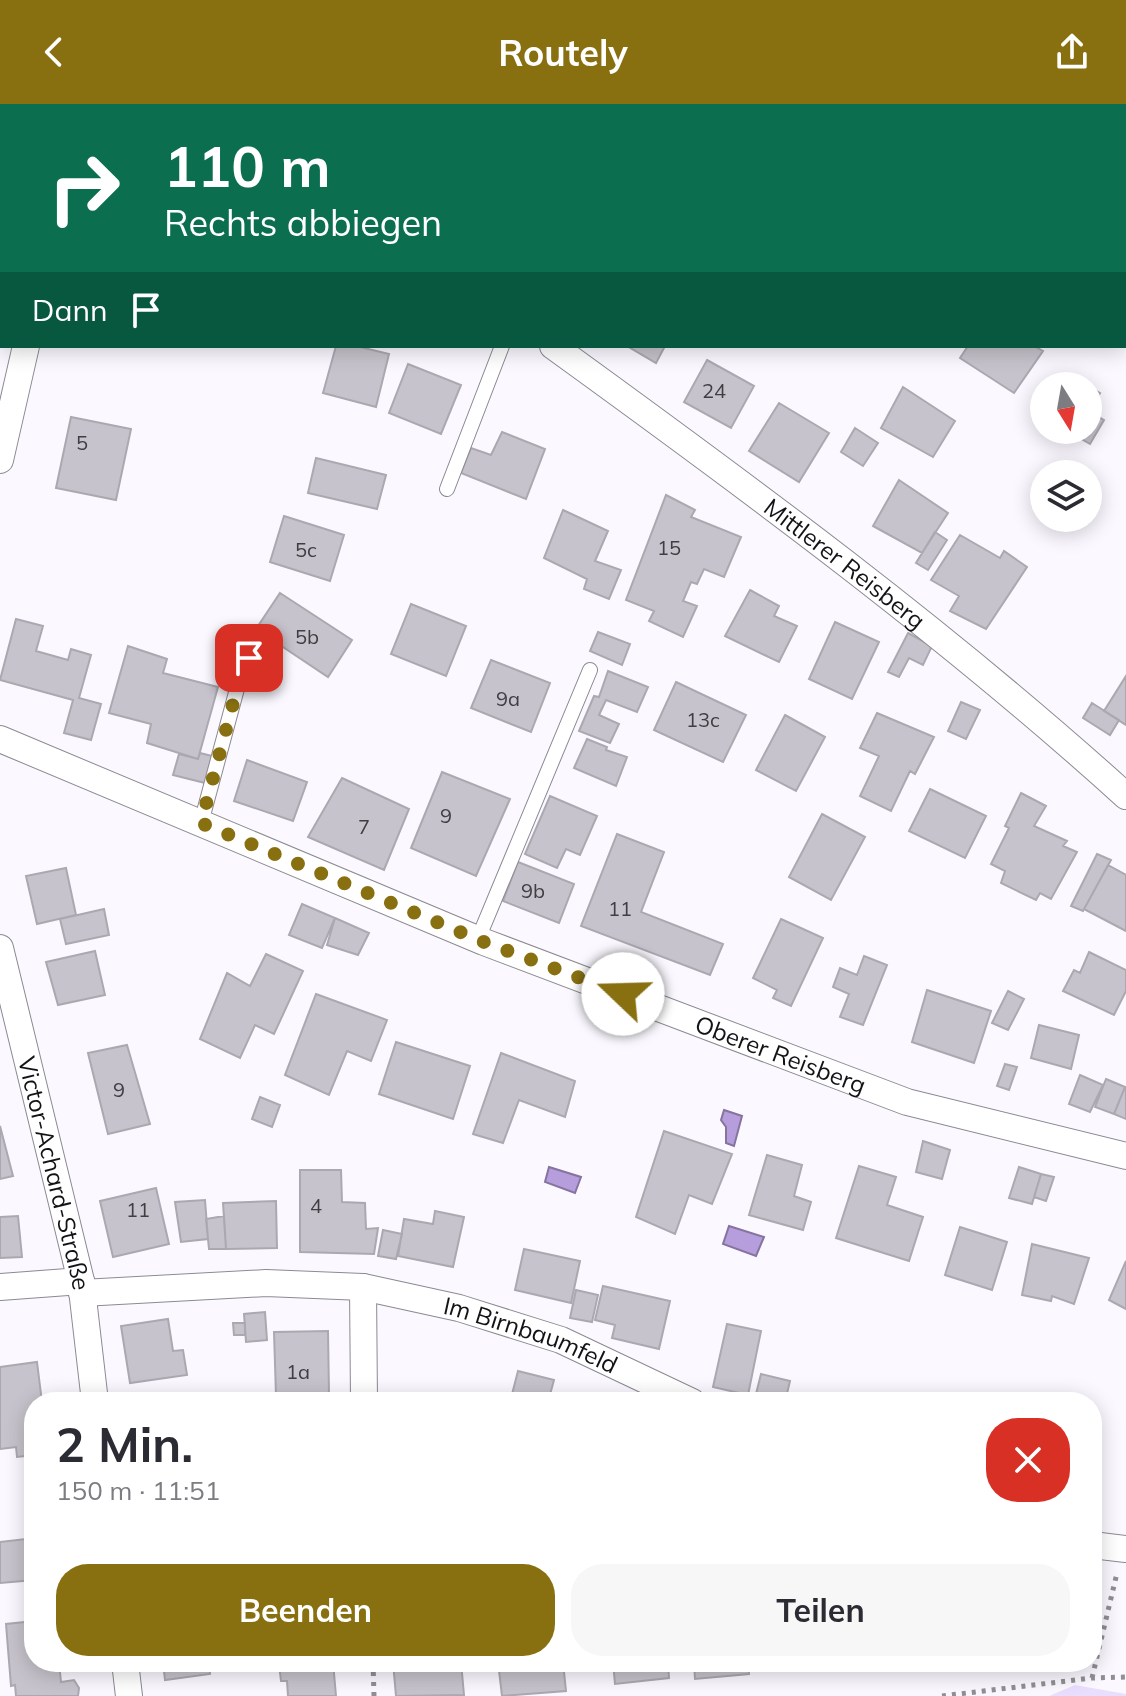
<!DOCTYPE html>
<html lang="de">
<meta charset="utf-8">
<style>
body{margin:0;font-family:Mulish,sans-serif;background:#f7f7f7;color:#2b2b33;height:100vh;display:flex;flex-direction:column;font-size:30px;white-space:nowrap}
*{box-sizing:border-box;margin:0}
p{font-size:26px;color:#7c7c81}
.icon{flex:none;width:44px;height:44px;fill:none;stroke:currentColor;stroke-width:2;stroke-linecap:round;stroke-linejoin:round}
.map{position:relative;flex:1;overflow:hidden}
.panel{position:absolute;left:24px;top:1288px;width:1078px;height:280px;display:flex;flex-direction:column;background:#fff;border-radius:32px;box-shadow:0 4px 20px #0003}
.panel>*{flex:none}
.hud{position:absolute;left:0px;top:0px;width:1126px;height:244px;box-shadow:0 4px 20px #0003;background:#0b6e4f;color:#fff;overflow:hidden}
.needle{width:52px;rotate:169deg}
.buttons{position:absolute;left:1030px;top:268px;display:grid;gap:16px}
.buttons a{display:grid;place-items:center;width:72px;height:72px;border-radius:50%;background:#fff;box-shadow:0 4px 20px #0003;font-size:40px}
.pin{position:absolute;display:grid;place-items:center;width:68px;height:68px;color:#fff;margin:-34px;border-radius:16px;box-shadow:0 4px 12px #0006}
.me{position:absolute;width:88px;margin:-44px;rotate:291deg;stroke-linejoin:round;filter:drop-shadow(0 0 6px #0008)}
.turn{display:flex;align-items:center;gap:28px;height:168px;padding:0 32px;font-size:36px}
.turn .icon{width:104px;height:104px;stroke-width:2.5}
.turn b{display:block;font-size:56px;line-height:68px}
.then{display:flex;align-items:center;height:76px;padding:0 32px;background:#0003;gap:16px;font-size:30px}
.round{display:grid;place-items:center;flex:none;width:84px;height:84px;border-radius:32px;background:#f7f7f7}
.headline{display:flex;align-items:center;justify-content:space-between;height:136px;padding:0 32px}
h1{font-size:48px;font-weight:700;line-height:60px}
.cta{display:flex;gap:16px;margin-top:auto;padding:16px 32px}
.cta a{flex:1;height:92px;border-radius:32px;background:#887011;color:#fff;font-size:32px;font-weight:700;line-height:92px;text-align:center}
.cta a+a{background:#f7f7f7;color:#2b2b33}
header{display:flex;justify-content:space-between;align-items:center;height:104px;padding:0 32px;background:#887011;color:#fff;font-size:36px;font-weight:700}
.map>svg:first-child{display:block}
</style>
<header><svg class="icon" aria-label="back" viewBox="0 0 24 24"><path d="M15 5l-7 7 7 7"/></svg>Routely<svg class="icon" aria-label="share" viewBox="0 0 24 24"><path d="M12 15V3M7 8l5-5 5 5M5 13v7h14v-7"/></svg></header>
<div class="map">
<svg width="1126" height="1592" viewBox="0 0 1126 1592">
<rect width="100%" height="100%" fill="#fbf9ff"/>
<path fill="#eadefe" d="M 863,0 L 1126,0 L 1126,233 L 1124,2 Z
M 1075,1581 L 1126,1590 L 1126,1592 L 1049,1592 Z"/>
<path fill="#b69ddb" stroke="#8573a0" stroke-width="2" d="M 724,1006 L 742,1012 L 734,1042 L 726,1039 L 726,1023 L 721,1016 Z
M 549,1063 L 581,1073 L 575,1089 L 545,1078 Z
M 729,1122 L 764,1133 L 756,1152 L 723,1140 Z"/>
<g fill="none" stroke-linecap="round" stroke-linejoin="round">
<path stroke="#8573a0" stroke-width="8" d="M 851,0 L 854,2
M 1124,185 L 1126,186"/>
</g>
<path fill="#c7c3cc" stroke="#aba8b1" stroke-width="2" d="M 643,0 L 703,0 L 641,2 Z
M 336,242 L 356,242 L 389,250 L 376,303 L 323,289 Z
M 627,242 L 665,242 L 656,259 Z
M 968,242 L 1034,242 L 1043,247 L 1014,289 L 960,254 Z
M 707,256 L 754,282 L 731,324 L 684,298 Z
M 408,260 L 461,281 L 441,330 L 389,309 Z
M 1067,270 L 1100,289 L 1089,307 L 1104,316 L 1090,340 L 1066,326 L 1088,326 L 1088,282 L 1060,282 Z
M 903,283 L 955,317 L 933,353 L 881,324 Z
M 779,299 L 829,329 L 799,378 L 749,347 Z
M 71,313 L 131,325 L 116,396 L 56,384 Z
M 855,324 L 878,339 L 863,362 L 841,348 Z
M 502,328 L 545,345 L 526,395 L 461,369 L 471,344 L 491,351 Z
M 316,354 L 386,371 L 377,405 L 308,389 Z
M 899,376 L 948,409 L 922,449 L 873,422 Z
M 666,391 L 695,406 L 691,413 L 741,433 L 724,473 L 704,465 L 697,480 L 691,478 L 683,497 L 697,502 L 683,533 L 649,517 L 654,507 L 626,496 Z
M 563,406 L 608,427 L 595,457 L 621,466 L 609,495 L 584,485 L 587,475 L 544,454 Z
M 284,412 L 344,431 L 330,477 L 270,458 Z
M 935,428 L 947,436 L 928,466 L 916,459 Z
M 960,431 L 1000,454 L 1004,447 L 1027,463 L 986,525 L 950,507 L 959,492 L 931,476 Z
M 750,486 L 779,502 L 774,512 L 797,522 L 779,558 L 725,532 Z
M 280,489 L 352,536 L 328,573 L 256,525 Z
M 411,500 L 466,522 L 446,572 L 391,550 Z
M 16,515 L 43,522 L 36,547 L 68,556 L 71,545 L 91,551 L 79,594 L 101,600 L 91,636 L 64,629 L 73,596 L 0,576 Z
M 835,518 L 879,538 L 852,595 L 809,575 Z
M 598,528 L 630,540 L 622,561 L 590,547 Z
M 908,529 L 932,542 L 923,561 L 909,554 L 899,573 L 888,568 Z
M 128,542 L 167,555 L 163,569 L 218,583 L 198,655 L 147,639 L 151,620 L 109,609 Z
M 491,556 L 550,579 L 531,628 L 471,604 Z
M 608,567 L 648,583 L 637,608 L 606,596 L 599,611 L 619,620 L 610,639 L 579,627 L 594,592 L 599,593 Z
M 1126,572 L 1126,621 L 1104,607 Z
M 676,578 L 746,611 L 723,658 L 654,626 Z
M 961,598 L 980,606 L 966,635 L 948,627 Z
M 1092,599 L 1119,616 L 1110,631 L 1083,614 Z
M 877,609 L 934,633 L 915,670 L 910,667 L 891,707 L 860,692 L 879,652 L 860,644 Z
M 785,611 L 825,633 L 796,687 L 756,666 Z
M 587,635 L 607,643 L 606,646 L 627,653 L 616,682 L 574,664 Z
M 200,649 L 212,652 L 205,679 L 173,671 L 179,650 L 198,655 Z
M 247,656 L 307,678 L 293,717 L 234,697 Z
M 442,668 L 510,695 L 476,772 L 411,744 Z
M 342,674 L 409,705 L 384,766 L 308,733 Z
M 930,685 L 986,712 L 965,754 L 909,727 Z
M 1021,689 L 1046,702 L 1034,722 L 1067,737 L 1063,742 L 1077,748 L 1051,795 L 1040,789 L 1036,796 L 1001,779 L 1005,767 L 991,760 L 1009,724 L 1005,722 Z
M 550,692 L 597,712 L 580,751 L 566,745 L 557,764 L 525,750 Z
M 822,710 L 865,733 L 831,796 L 789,773 Z
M 617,730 L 664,748 L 641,808 L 723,840 L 710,871 L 581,822 Z
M 1097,750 L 1111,756 L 1083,807 L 1071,802 Z
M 518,758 L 574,780 L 559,819 L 503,797 Z
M 1108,761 L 1126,771 L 1126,827 L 1084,805 Z
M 66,764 L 76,811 L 37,820 L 26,772 Z
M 302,800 L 335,814 L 322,844 L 289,831 Z
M 104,805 L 109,831 L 66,840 L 60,815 Z
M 335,814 L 369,829 L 358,851 L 327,841 Z
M 781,815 L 823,834 L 791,902 L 773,894 L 777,886 L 753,874 Z
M 95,847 L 105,891 L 58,901 L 46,858 Z
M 1089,848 L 1126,866 L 1126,887 L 1114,911 L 1063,887 L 1074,866 L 1080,869 Z
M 266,850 L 303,867 L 274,930 L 255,921 L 240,954 L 200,935 L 227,869 L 250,882 Z
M 864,852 L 887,861 L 863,921 L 840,913 L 849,890 L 833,883 L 840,864 L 857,871 Z
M 927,886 L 991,907 L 974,959 L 912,938 Z
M 1008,887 L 1024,895 L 1008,926 L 992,919 Z
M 316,890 L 387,916 L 371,957 L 347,947 L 329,991 L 285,971 Z
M 1039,921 L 1079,931 L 1071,965 L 1031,954 Z
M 396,938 L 470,962 L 453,1015 L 379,990 Z
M 127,941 L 150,1020 L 108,1030 L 88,949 Z
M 501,949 L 575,977 L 565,1013 L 519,996 L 503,1039 L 473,1030 Z
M 1005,960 L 1017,963 L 1009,986 L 997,982 Z
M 1080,971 L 1103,981 L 1090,1008 L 1069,1000 Z
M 1106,975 L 1125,983 L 1114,1010 L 1095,1003 Z
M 1125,983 L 1126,983 L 1126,1015 L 1114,1010 Z
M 260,993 L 280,1001 L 272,1023 L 252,1015 Z
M 0,1022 L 13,1072 L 0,1075 Z
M 664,1027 L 732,1050 L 712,1100 L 689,1091 L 675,1130 L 636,1113 Z
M 923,1037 L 950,1046 L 942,1075 L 916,1068 Z
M 767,1051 L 802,1061 L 794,1092 L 811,1098 L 803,1126 L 749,1111 Z
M 859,1062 L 896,1073 L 887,1101 L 923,1113 L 909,1157 L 836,1134 Z
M 1019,1063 L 1041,1070 L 1032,1100 L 1009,1094 Z
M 300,1066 L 341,1066 L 342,1098 L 365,1099 L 366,1125 L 378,1124 L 374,1150 L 300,1148 Z
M 1041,1070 L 1054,1073 L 1046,1097 L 1034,1093 Z
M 156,1084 L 169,1140 L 113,1153 L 100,1097 Z
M 205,1096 L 208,1135 L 181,1138 L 175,1098 Z
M 276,1097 L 277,1144 L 226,1145 L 223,1099 Z
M 435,1107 L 464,1113 L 453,1163 L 398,1152 L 404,1115 L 433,1120 Z
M 18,1112 L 22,1153 L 0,1154 L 0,1113 Z
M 224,1112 L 226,1145 L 209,1145 L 206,1115 Z
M 960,1123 L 1007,1138 L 992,1186 L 945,1171 Z
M 383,1126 L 402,1130 L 396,1155 L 378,1152 Z
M 1032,1140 L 1089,1154 L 1074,1200 L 1052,1192 L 1051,1197 L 1022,1191 Z
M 524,1145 L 580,1157 L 571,1199 L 515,1186 Z
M 1126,1157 L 1126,1205 L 1109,1196 Z
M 603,1182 L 670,1197 L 659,1245 L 612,1234 L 615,1221 L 595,1216 Z
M 576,1186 L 598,1191 L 592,1218 L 570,1214 Z
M 265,1208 L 267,1236 L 246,1238 L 244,1210 Z
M 168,1215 L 173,1247 L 183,1246 L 187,1271 L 130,1279 L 121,1222 Z
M 233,1219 L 245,1219 L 245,1231 L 234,1231 Z
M 727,1220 L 761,1227 L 748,1291 L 713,1283 Z
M 328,1227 L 329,1290 L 276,1292 L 274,1228 Z
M 37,1258 L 42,1298 L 34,1298 L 34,1351 L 17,1353 L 16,1343 L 0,1345 L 0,1263 Z
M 518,1267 L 554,1276 L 548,1298 L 510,1298 Z
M 761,1270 L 790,1277 L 785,1298 L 754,1298 Z
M 897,1290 L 928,1298 L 895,1298 Z
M 34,1434 L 34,1476 L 0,1479 L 0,1438 Z
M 34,1517 L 34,1558 L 59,1558 L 61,1578 L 74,1576 L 79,1584 L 78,1592 L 16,1592 L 15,1581 L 11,1582 L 6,1520 Z
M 163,1558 L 209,1558 L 210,1570 L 165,1576 Z
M 286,1558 L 333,1558 L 336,1592 L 288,1592 L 287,1577 L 281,1577 L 279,1560 Z
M 393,1558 L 461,1558 L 464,1591 L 396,1592 Z
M 498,1558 L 563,1558 L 566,1587 L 502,1592 Z
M 613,1558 L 668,1558 L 669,1574 L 615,1580 Z
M 694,1558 L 748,1558 L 749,1570 L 695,1575 Z"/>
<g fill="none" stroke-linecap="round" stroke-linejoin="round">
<g stroke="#8c8992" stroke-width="16">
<path id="service" d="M 447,385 L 502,242
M 201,719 L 238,581 L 249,554
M 478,835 L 590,566"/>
</g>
<g stroke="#8c8992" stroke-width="28">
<g id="minor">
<path d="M 827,0 L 829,2"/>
<path d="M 80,2 L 80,0"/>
<path d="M 454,2 L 455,0"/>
<path d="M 1124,206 L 1126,208"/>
<path id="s1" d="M 553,242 C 749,384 946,529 1126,692"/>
<path d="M 0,356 L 26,242"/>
<path id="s2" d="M 0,635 L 484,838 L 907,998 L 1126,1052"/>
<path id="s3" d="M 0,844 L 81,1177 L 95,1298"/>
<path d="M 0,1183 L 81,1177"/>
<path d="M 363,1183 L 364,1298"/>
<path id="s4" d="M 82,1189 L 266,1179 L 363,1183 L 459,1204 L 561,1236 L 692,1298"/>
<path d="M 1092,1441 L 1126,1445"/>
<path d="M 125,1558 L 129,1592"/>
</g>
</g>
<path stroke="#918f94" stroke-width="5" stroke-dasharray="4 6" stroke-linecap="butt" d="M 242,0 L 245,2
M 869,0 L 872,2
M 303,2 L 303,0
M 1124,23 L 1126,24
M 373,1558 L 374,1592
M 1092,1574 L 1117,1469
M 942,1592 L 1092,1574 L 1126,1573"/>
<use href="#service" stroke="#fff" stroke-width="14"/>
<use href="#minor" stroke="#fff" stroke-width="26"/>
</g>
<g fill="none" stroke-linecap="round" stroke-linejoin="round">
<path stroke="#887011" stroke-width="14" stroke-dasharray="0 25.2" d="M 249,554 L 238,581 L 201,719 L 484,838 L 623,890"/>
</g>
<g text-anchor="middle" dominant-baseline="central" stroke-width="6" stroke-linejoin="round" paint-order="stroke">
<g font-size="20" fill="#403e43">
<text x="714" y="286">24</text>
<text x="82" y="338">5</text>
<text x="669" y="443">15</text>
<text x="306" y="445">5c</text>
<text x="307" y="532">5b</text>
<text x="508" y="594">9a</text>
<text x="703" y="615">13c</text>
<text x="446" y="711">9</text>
<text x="364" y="722">7</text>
<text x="533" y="786">9b</text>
<text x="620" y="804">11</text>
<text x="119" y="985">9</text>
<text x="316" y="1101">4</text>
<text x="138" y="1105">11</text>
<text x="298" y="1267">1a</text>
</g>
<g font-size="24" fill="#131215" stroke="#fbf9ff">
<text stroke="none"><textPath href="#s1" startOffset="364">Mittlerer Reisberg</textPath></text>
<text stroke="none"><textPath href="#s2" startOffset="842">Oberer Reisberg</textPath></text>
<text stroke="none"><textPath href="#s3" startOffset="232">Victor-Achard-Straße</textPath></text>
<text stroke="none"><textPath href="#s4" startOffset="456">Im Birnbaumfeld</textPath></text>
</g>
</g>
</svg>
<div class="buttons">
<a><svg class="needle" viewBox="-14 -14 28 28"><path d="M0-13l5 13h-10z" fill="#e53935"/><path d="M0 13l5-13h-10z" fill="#7c7c81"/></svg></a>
<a><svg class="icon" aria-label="layers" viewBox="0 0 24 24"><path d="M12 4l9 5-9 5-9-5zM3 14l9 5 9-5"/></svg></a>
</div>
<div class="pin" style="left:249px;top:554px;background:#d93025"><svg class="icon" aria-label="arrive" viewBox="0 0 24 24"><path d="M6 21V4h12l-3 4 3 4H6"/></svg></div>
<svg class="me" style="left:623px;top:890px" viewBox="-20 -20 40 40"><circle r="19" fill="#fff"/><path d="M0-13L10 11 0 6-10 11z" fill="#887011"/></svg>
<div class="hud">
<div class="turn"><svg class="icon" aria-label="right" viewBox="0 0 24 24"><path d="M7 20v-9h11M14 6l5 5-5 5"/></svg><div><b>110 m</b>Rechts abbiegen</div></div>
<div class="then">Dann<svg class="icon" aria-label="arrive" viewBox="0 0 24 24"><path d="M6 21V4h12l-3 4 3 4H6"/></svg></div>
</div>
<section class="panel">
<div class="headline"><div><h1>2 Min.</h1><p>150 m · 11:51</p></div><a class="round" style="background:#d93025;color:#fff"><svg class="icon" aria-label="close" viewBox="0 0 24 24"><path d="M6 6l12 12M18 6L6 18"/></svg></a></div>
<div class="cta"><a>Beenden</a><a>Teilen</a></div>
</section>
</div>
